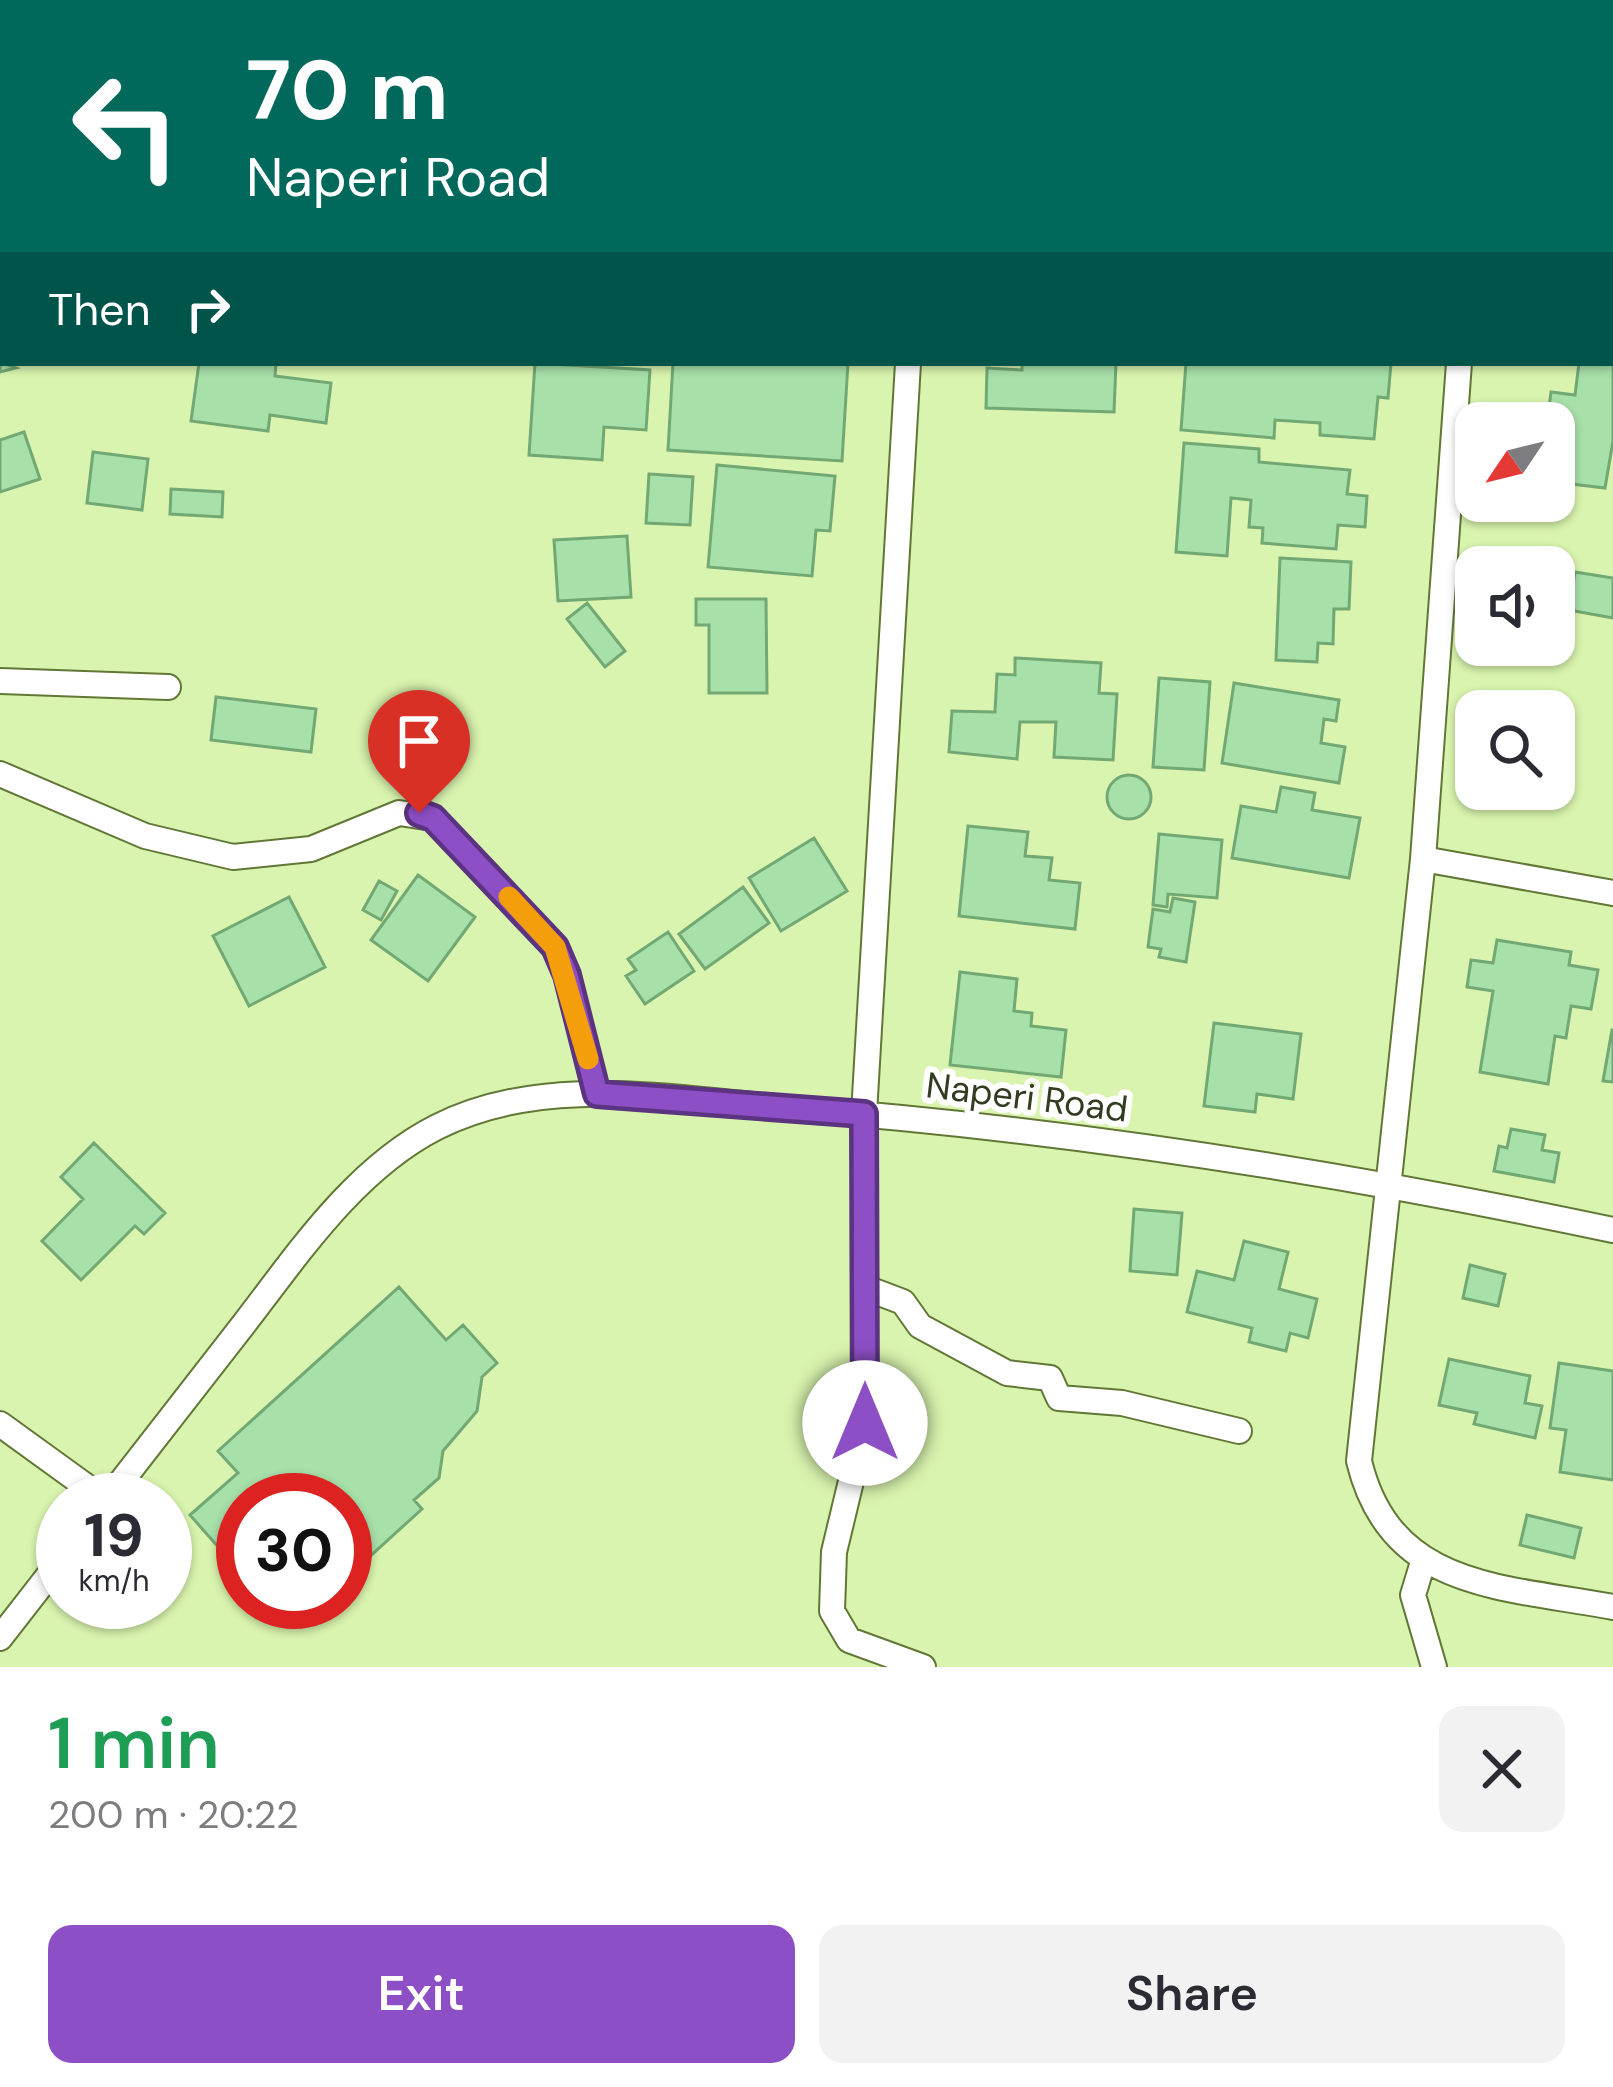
<!DOCTYPE html>
<meta charset="utf-8">
<style>
body{margin:0;font-family:"DM Sans",sans-serif;background:#f2f2f3;color:#2b2b33;height:100vh;display:flex;flex-direction:column;font-size:45px;white-space:nowrap}
*{box-sizing:border-box;margin:0}
p{font-size:39px;color:#7c7c81}
.icon{flex:none;width:66px;height:66px;fill:none;stroke:currentColor;stroke-width:2;stroke-linecap:round;stroke-linejoin:round}
.map{position:relative;height:1667px;overflow:hidden}
.drawer{display:flex;flex-direction:column;background:#fff;flex:1}
.drawer>*{flex:none}
.hud{position:absolute;left:0px;top:0px;width:1614px;height:366px;box-shadow:0 3px 9px #0004;background:#00695c;color:#fff;overflow:hidden}
.needle{width:78px;rotate:235deg}
.buttons{position:absolute;left:1455px;top:402px;display:grid;gap:24px}
.buttons a{display:grid;place-items:center;width:120px;height:120px;border-radius:24px;background:#fff;box-shadow:0 3px 9px #0004;font-size:60px}
.speed{position:absolute;left:36px;top:1473px;display:flex;gap:24px;font-size:60px;font-weight:700;text-align:center}
.speed>*{display:grid;place-content:center;width:156px;height:156px;border-radius:50%;background:#fff;box-shadow:0 3px 9px #0004;line-height:1}
.speed small{font-size:30px;font-weight:400}
.speed .limit{border:18px solid #d22;background:#fff;color:#111}
.pin{position:absolute;display:grid;place-items:center;width:102px;height:102px;color:#fff;margin:-123px -51px;border-radius:50% 50% 50% 0;rotate:-45deg;box-shadow:0 0 12px #0007}
.pin .icon{rotate:45deg}
.me{position:absolute;width:132px;margin:-66px;rotate:0deg;stroke-linejoin:round;filter:drop-shadow(0 0 9px #0008)}
.turn{display:flex;align-items:center;gap:42px;height:252px;padding:0 48px;font-size:54px}
.turn .icon{width:156px;height:156px;stroke-width:2.5}
.turn b{display:block;font-size:84px;line-height:102px}
.then{display:flex;align-items:center;height:114px;padding:0 48px;background:#0003;gap:24px;font-size:45px}
.round{display:grid;place-items:center;flex:none;width:126px;height:126px;border-radius:24px;background:#f2f2f3}
.overview{display:flex;align-items:center;justify-content:space-between;height:204px;padding:0 48px}
h1{font-size:72px;font-weight:600;line-height:90px;color:#1e9e55}
.action{display:flex;gap:24px;margin-top:auto;padding:24px 48px}
.action a{flex:1;height:138px;border-radius:24px;background:#8c4fc5;color:#fff;font-size:48px;font-weight:600;line-height:138px;text-align:center}
.action a+a{background:#f2f2f3;color:#2b2b33}
.map>svg:first-child{display:block}
</style>
<div class="map">
<svg width="1613" height="1667" viewBox="0 0 1613 1667">
<rect width="100%" height="100%" fill="#d9f4ae"/>
<path fill="#a8e0a9" stroke="#72a874" stroke-width="3" d="M 0,0 L 64,0 L 3,3 L 3,66 Z
M 76,0 L 143,0 L 76,3 Z
M 217,0 L 297,0 L 217,3 Z
M 793,0 L 867,0 L 792,3 Z
M 1020,0 L 1082,0 L 1019,3 Z
M 1127,0 L 1226,0 L 1125,3 Z
M 3,236 L 3,295 L 0,295 L 0,237 Z
M 3,330 L 3,363 L 16,368 L 0,372 Z
M 1613,359 L 1613,441 L 1605,488 L 1554,482 L 1554,423 L 1547,423 L 1551,392 L 1575,395 L 1579,363 Z
M 199,363 L 276,363 L 275,376 L 331,383 L 326,423 L 270,415 L 268,431 L 191,421 Z
M 535,363 L 650,370 L 646,430 L 604,427 L 602,460 L 529,455 Z
M 673,363 L 848,363 L 842,461 L 668,450 Z
M 1022,363 L 1116,363 L 1114,412 L 986,408 L 987,368 L 1022,370 Z
M 1186,363 L 1391,363 L 1388,398 L 1378,397 L 1374,439 L 1320,435 L 1320,423 L 1275,420 L 1274,438 L 1181,430 Z
M 24,432 L 40,479 L 0,492 L 0,440 Z
M 1184,443 L 1259,449 L 1259,462 L 1350,470 L 1347,494 L 1367,496 L 1365,527 L 1338,525 L 1336,549 L 1262,543 L 1263,528 L 1249,527 L 1251,500 L 1231,498 L 1227,556 L 1176,552 Z
M 93,452 L 148,459 L 142,510 L 87,503 Z
M 717,465 L 835,476 L 830,531 L 816,530 L 812,576 L 708,567 Z
M 649,474 L 693,477 L 690,525 L 646,523 Z
M 171,489 L 223,492 L 222,517 L 170,514 Z
M 627,536 L 631,597 L 558,601 L 554,540 Z
M 1280,558 L 1351,562 L 1349,609 L 1334,609 L 1333,644 L 1318,643 L 1317,662 L 1276,660 Z
M 1575,572 L 1613,578 L 1613,618 L 1569,610 Z
M 696,599 L 766,599 L 767,693 L 709,693 L 709,625 L 696,625 Z
M 587,603 L 625,651 L 605,667 L 567,619 Z
M 1015,658 L 1101,663 L 1099,693 L 1117,694 L 1113,760 L 1054,757 L 1056,722 L 1020,722 L 1017,759 L 949,752 L 952,711 L 995,712 L 997,674 L 1015,675 Z
M 1159,678 L 1210,682 L 1204,770 L 1153,767 Z
M 1234,683 L 1339,700 L 1336,721 L 1324,719 L 1321,743 L 1345,747 L 1339,783 L 1222,763 Z
M 216,697 L 316,709 L 311,752 L 211,740 Z
M1107 797a22 22 0 1 1 44 0a22 22 0 1 1-44 0Z
M 1281,787 L 1315,793 L 1312,810 L 1360,818 L 1349,878 L 1232,858 L 1241,806 L 1276,812 Z
M 968,826 L 1028,832 L 1025,856 L 1052,858 L 1049,880 L 1080,883 L 1075,929 L 959,916 Z
M 1159,834 L 1222,840 L 1217,898 L 1168,894 L 1167,907 L 1153,905 Z
M 814,838 L 847,891 L 781,931 L 749,878 Z
M 418,875 L 475,917 L 428,981 L 371,940 Z
M 379,881 L 397,891 L 381,920 L 363,910 Z
M 743,887 L 769,923 L 705,969 L 679,934 Z
M 289,897 L 325,967 L 249,1006 L 213,936 Z
M 1173,898 L 1195,902 L 1186,962 L 1159,957 L 1161,949 L 1148,947 L 1153,909 L 1170,912 Z
M 668,932 L 694,971 L 645,1004 L 626,976 L 636,970 L 628,959 Z
M 1497,940 L 1571,952 L 1569,965 L 1598,970 L 1591,1009 L 1571,1006 L 1566,1038 L 1555,1036 L 1548,1084 L 1480,1072 L 1493,991 L 1467,987 L 1471,960 L 1493,963 Z
M 960,972 L 1017,979 L 1014,1011 L 1032,1013 L 1031,1026 L 1066,1030 L 1061,1077 L 950,1065 Z
M 1214,1023 L 1301,1034 L 1293,1099 L 1257,1094 L 1255,1112 L 1204,1106 Z
M 1612,1030 L 1613,1030 L 1613,1082 L 1603,1081 Z
M 1511,1129 L 1545,1135 L 1542,1150 L 1559,1153 L 1554,1182 L 1494,1171 L 1499,1146 L 1507,1148 Z
M 94,1143 L 165,1213 L 144,1234 L 135,1226 L 81,1280 L 42,1241 L 83,1199 L 61,1177 Z
M 1134,1209 L 1182,1213 L 1177,1275 L 1130,1271 Z
M 1244,1241 L 1288,1252 L 1279,1289 L 1317,1299 L 1308,1338 L 1290,1333 L 1286,1351 L 1249,1342 L 1252,1328 L 1187,1312 L 1197,1271 L 1234,1280 Z
M 1470,1265 L 1505,1274 L 1498,1306 L 1463,1298 Z
M 399,1287 L 446,1340 L 463,1325 L 497,1363 L 482,1377 L 477,1411 L 443,1451 L 439,1478 L 414,1500 L 422,1509 L 345,1579 L 345,1500 L 243,1500 L 243,1559 L 235,1566 L 190,1515 L 238,1473 L 218,1451 Z
M 1449,1359 L 1530,1376 L 1525,1403 L 1542,1406 L 1535,1438 L 1474,1424 L 1477,1413 L 1439,1405 Z
M 1559,1363 L 1613,1371 L 1613,1480 L 1560,1472 L 1566,1430 L 1550,1428 Z
M 1527,1515 L 1581,1528 L 1574,1558 L 1520,1545 Z"/>
<g fill="none" stroke-linecap="round" stroke-linejoin="round">
<g stroke="#617736" stroke-width="28">
<path id="minor" d="M 1377,0 L 1379,3
M 935,3 L 936,0
M 0,141 L 3,142
M 1611,258 L 1613,258
M 908,363 L 864,1114 L 865,1423 L 834,1552 L 832,1611 L 849,1640 L 923,1667
M 1459,363 L 1423,859 L 1359,1461 C 1390,1590 1503,1586 1613,1607
M 0,681 L 168,687
M 0,774 L 145,836 L 233,857 L 311,849 L 399,813 L 432,818 L 555,947 L 567,975 L 597,1094
M 1423,859 L 1613,893
M 866,1288 L 903,1302 L 920,1326 L 1007,1373 L 1050,1378 L 1059,1398 L 1122,1403 L 1239,1431
M 0,1424 L 105,1500
M 107,1500 C 154,1440 200,1380 247,1320 C 300,1251 356,1168 437,1127 C 544,1073 672,1099 786,1108 C 1064,1129 1340,1172 1613,1230
M 1423,1562 L 1413,1595 L 1434,1667
M 0,1638 L 63,1557"/>
</g>
<use href="#minor" stroke="#fff" stroke-width="24"/>
</g>
<g fill="none" stroke-linecap="round" stroke-linejoin="round">
<g stroke="#5b3380" stroke-width="30">
<path id="route" d="M 419,813 L 433,818 L 555,947 L 567,975 L 597,1094 L 864,1114 L 865,1423"/>
</g>
<use href="#route" stroke="#8c4fc5" stroke-width="21"/>
<path stroke="#f59e0b" stroke-width="21" d="M 509,897 L 555,947 L 588,1059"/>
</g>
<g text-anchor="middle" dominant-baseline="central" stroke-width="12" stroke-linejoin="round" paint-order="stroke">
<g font-size="36" fill="#323c20" stroke="#fff">
<text transform="translate(1027 1097) rotate(7)">Naperi Road</text>
</g>
</g>
</svg>
<div class="buttons">
<a><svg class="needle" viewBox="-14 -14 28 28"><path d="M0-13l5 13h-10z" fill="#e53935"/><path d="M0 13l5-13h-10z" fill="#7c7c81"/></svg></a>
<a><svg class="icon" aria-label="sound" viewBox="0 0 24 24"><path d="M4 9h4l5-4v14l-5-4H4zM17 9q2 3 0 6"/></svg></a>
<a><svg class="icon" aria-label="search" viewBox="0 0 24 24"><circle cx="10" cy="10" r="6"/><path d="M15 15l6 6"/></svg></a>
</div>
<div class="speed"><div>19<small>km/h</small></div><div class="limit">30</div></div>
<div class="pin" style="left:419px;top:813px;background:#d93025"><svg class="icon" aria-label="arrive" viewBox="0 0 24 24"><path d="M6 21V4h12l-3 4 3 4H6"/></svg></div>
<svg class="me" style="left:865px;top:1423px" viewBox="-20 -20 40 40"><circle r="19" fill="#fff"/><path d="M0-13L10 11 0 6-10 11z" fill="#8c4fc5"/></svg>
<div class="hud">
<div class="turn"><svg class="icon" aria-label="left" viewBox="0 0 24 24"><path d="M17 20v-9H6M10 6l-5 5 5 5"/></svg><div><b>70 m</b>Naperi Road</div></div>
<div class="then">Then<svg class="icon" aria-label="right" viewBox="0 0 24 24"><path d="M7 20v-9h11M14 6l5 5-5 5"/></svg></div>
</div>
</div>
<section class="drawer">
<div class="overview"><div><h1>1 min</h1><p>200 m · 20:22</p></div><a class="round"><svg class="icon" aria-label="close" viewBox="0 0 24 24"><path d="M6 6l12 12M18 6L6 18"/></svg></a></div>
<div class="action"><a>Exit</a><a>Share</a></div>
</section>
